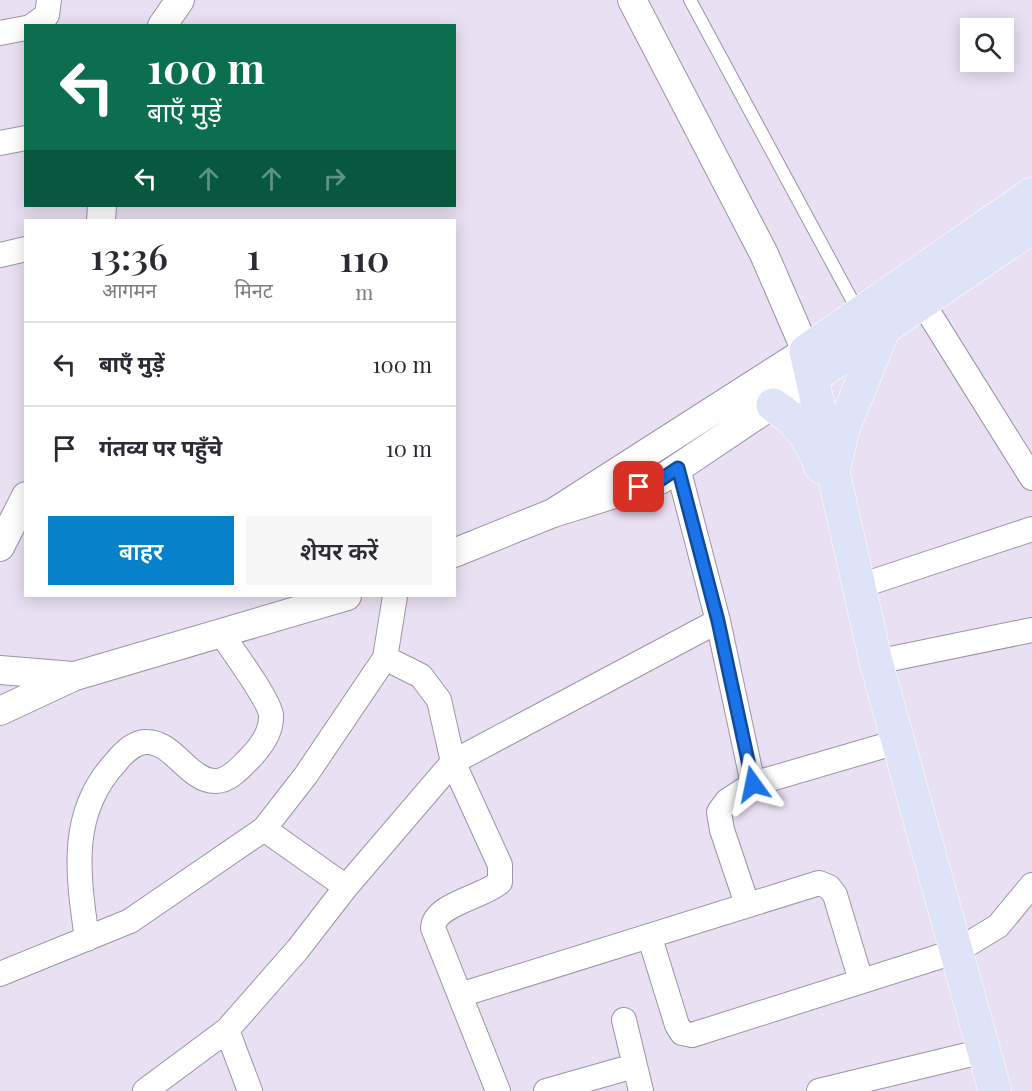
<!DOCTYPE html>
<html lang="hi">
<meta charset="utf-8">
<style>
body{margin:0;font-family:"Playfair Display","Noto Sans Devanagari",serif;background:#f7f7f7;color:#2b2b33;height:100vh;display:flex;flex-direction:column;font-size:22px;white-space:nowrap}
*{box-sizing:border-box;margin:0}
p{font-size:20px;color:#7c7c81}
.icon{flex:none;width:33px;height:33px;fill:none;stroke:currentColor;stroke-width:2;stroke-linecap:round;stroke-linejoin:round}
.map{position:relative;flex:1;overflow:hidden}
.sheet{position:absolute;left:24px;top:219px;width:432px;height:378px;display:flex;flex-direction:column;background:#fff;border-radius:0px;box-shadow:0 3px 15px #0003}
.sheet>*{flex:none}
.top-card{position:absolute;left:24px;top:24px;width:432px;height:183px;border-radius:0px;box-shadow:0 3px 15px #0003;background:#0b6e4f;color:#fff;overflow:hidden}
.fabs{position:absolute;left:960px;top:18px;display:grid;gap:12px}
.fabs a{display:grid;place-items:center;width:54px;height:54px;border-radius:0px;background:#fff;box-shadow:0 3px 15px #0003;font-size:30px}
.pin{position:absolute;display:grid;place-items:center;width:51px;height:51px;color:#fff;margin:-26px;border-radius:12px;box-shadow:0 3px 9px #0006}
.me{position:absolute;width:66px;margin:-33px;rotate:348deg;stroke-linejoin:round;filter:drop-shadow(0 0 4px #0008)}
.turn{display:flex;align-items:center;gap:21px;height:126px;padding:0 24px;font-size:27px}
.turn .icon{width:78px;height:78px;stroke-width:2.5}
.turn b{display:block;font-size:42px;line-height:51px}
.lanes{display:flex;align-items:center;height:57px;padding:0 24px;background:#0003;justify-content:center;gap:30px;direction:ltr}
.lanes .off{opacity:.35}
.eta{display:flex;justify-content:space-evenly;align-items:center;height:102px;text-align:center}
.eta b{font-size:36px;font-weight:600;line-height:42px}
.action{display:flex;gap:12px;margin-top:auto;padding:12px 24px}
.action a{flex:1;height:69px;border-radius:0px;background:#0681ca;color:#fff;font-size:24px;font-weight:600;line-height:69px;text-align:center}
.action a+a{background:#f7f7f7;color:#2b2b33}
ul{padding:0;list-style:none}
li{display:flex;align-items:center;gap:18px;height:84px;padding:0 24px;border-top:2px solid #e1e1e2}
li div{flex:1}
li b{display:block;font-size:22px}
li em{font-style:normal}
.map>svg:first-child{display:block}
</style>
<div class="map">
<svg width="1032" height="1091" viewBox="0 0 1032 1091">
<rect width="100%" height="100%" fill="#eae0f3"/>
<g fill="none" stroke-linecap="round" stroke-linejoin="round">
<g stroke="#9c93a4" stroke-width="14">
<path id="service" d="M 690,0 L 859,313"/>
</g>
<g stroke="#9c93a4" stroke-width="26">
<path id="minor" d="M 32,26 L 47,15 L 49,0
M 0,33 L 26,28
M 0,143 L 26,138
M 0,255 L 26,249
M 922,302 L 1032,478
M 678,468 L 718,621 L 753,784 L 897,742
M 860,586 L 1032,529
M 395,596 L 385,658 L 421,676 L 439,700 L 453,762 L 500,865 L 500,882 C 484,897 434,904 433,928 L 498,1091
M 876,662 L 1032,630
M 346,887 L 264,829 L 306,775 L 385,658
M 747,904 L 722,830 L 719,812 L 727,801 L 753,784
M 650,938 L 677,1025 L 682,1033 L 692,1035 L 957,951 L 998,926 L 1032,885
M 87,939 C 78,875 68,813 116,762 C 123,753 134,743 145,742 C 173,740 189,782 216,781 C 229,781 240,768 249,759 C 260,748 272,732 271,715 C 269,699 232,650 221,633
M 0,974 L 130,921 L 264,829
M 460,995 L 819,883 L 829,887 L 835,895 L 861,981
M 624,1020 L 641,1091
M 227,1030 L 250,1091
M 145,1091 L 227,1030 L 298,949 L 346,887 L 453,762 L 718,621
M 546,1091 L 634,1066
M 819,1091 L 984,1051"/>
</g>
<g stroke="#9c93a4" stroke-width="30">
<path id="tertiary" d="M 162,26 L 180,0
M 101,220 L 102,206
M 553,513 L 806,351 L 764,254 L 632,0
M 0,547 L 26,496
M 454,553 L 553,513 L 660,480 L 812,378
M 0,670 L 73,676
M 0,711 L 75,676 L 347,596"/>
</g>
<g stroke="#fff" stroke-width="34">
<path id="primary" d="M 812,378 L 1032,227
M 773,405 C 797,420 811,440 821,467
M 835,464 L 843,429 L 884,328
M 995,1091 L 876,662 L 806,351 L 1032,194"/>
</g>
<use href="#service" stroke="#fff" stroke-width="12"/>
<use href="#minor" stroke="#fff" stroke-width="24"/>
<use href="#tertiary" stroke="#fff" stroke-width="28"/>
<use href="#primary" stroke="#dfe3f7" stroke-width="33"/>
</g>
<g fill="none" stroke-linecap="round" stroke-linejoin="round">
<g stroke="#114b97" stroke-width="15">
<path id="route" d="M 639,487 L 660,480 L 678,468 L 718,621 L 753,784"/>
</g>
<use href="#route" stroke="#1a73e8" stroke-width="10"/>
</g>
</svg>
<div class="fabs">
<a><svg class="icon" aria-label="search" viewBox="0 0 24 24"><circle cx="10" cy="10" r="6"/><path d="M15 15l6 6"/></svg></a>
</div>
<div class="pin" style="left:639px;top:487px;background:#d93025"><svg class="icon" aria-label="arrive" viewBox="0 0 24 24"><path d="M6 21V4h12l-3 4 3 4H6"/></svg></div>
<svg class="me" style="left:753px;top:784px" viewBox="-20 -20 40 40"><path d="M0-17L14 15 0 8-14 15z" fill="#1a73e8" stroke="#fff" stroke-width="4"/></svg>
<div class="top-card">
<div class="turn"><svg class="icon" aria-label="left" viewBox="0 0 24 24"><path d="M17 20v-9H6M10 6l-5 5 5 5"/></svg><div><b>100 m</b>बाएँ मुड़ें</div></div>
<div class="lanes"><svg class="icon" aria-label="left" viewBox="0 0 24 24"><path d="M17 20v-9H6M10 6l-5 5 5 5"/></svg><svg class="icon off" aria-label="ahead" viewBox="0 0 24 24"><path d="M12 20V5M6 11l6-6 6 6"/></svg><svg class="icon off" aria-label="ahead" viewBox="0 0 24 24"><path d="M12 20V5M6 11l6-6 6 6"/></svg><svg class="icon off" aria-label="right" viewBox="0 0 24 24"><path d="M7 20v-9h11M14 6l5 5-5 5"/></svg></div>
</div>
<section class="sheet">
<div class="eta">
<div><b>13:36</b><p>आगमन</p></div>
<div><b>1</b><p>मिनट</p></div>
<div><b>110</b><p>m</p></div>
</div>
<ul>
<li><svg class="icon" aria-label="left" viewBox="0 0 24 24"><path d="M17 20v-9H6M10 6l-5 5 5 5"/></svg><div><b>बाएँ मुड़ें</b></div><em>100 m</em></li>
<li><svg class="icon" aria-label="arrive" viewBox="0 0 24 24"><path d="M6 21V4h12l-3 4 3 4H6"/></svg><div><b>गंतव्य पर पहुँचे</b></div><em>10 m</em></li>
</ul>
<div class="action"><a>बाहर</a><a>शेयर करें</a></div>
</section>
</div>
